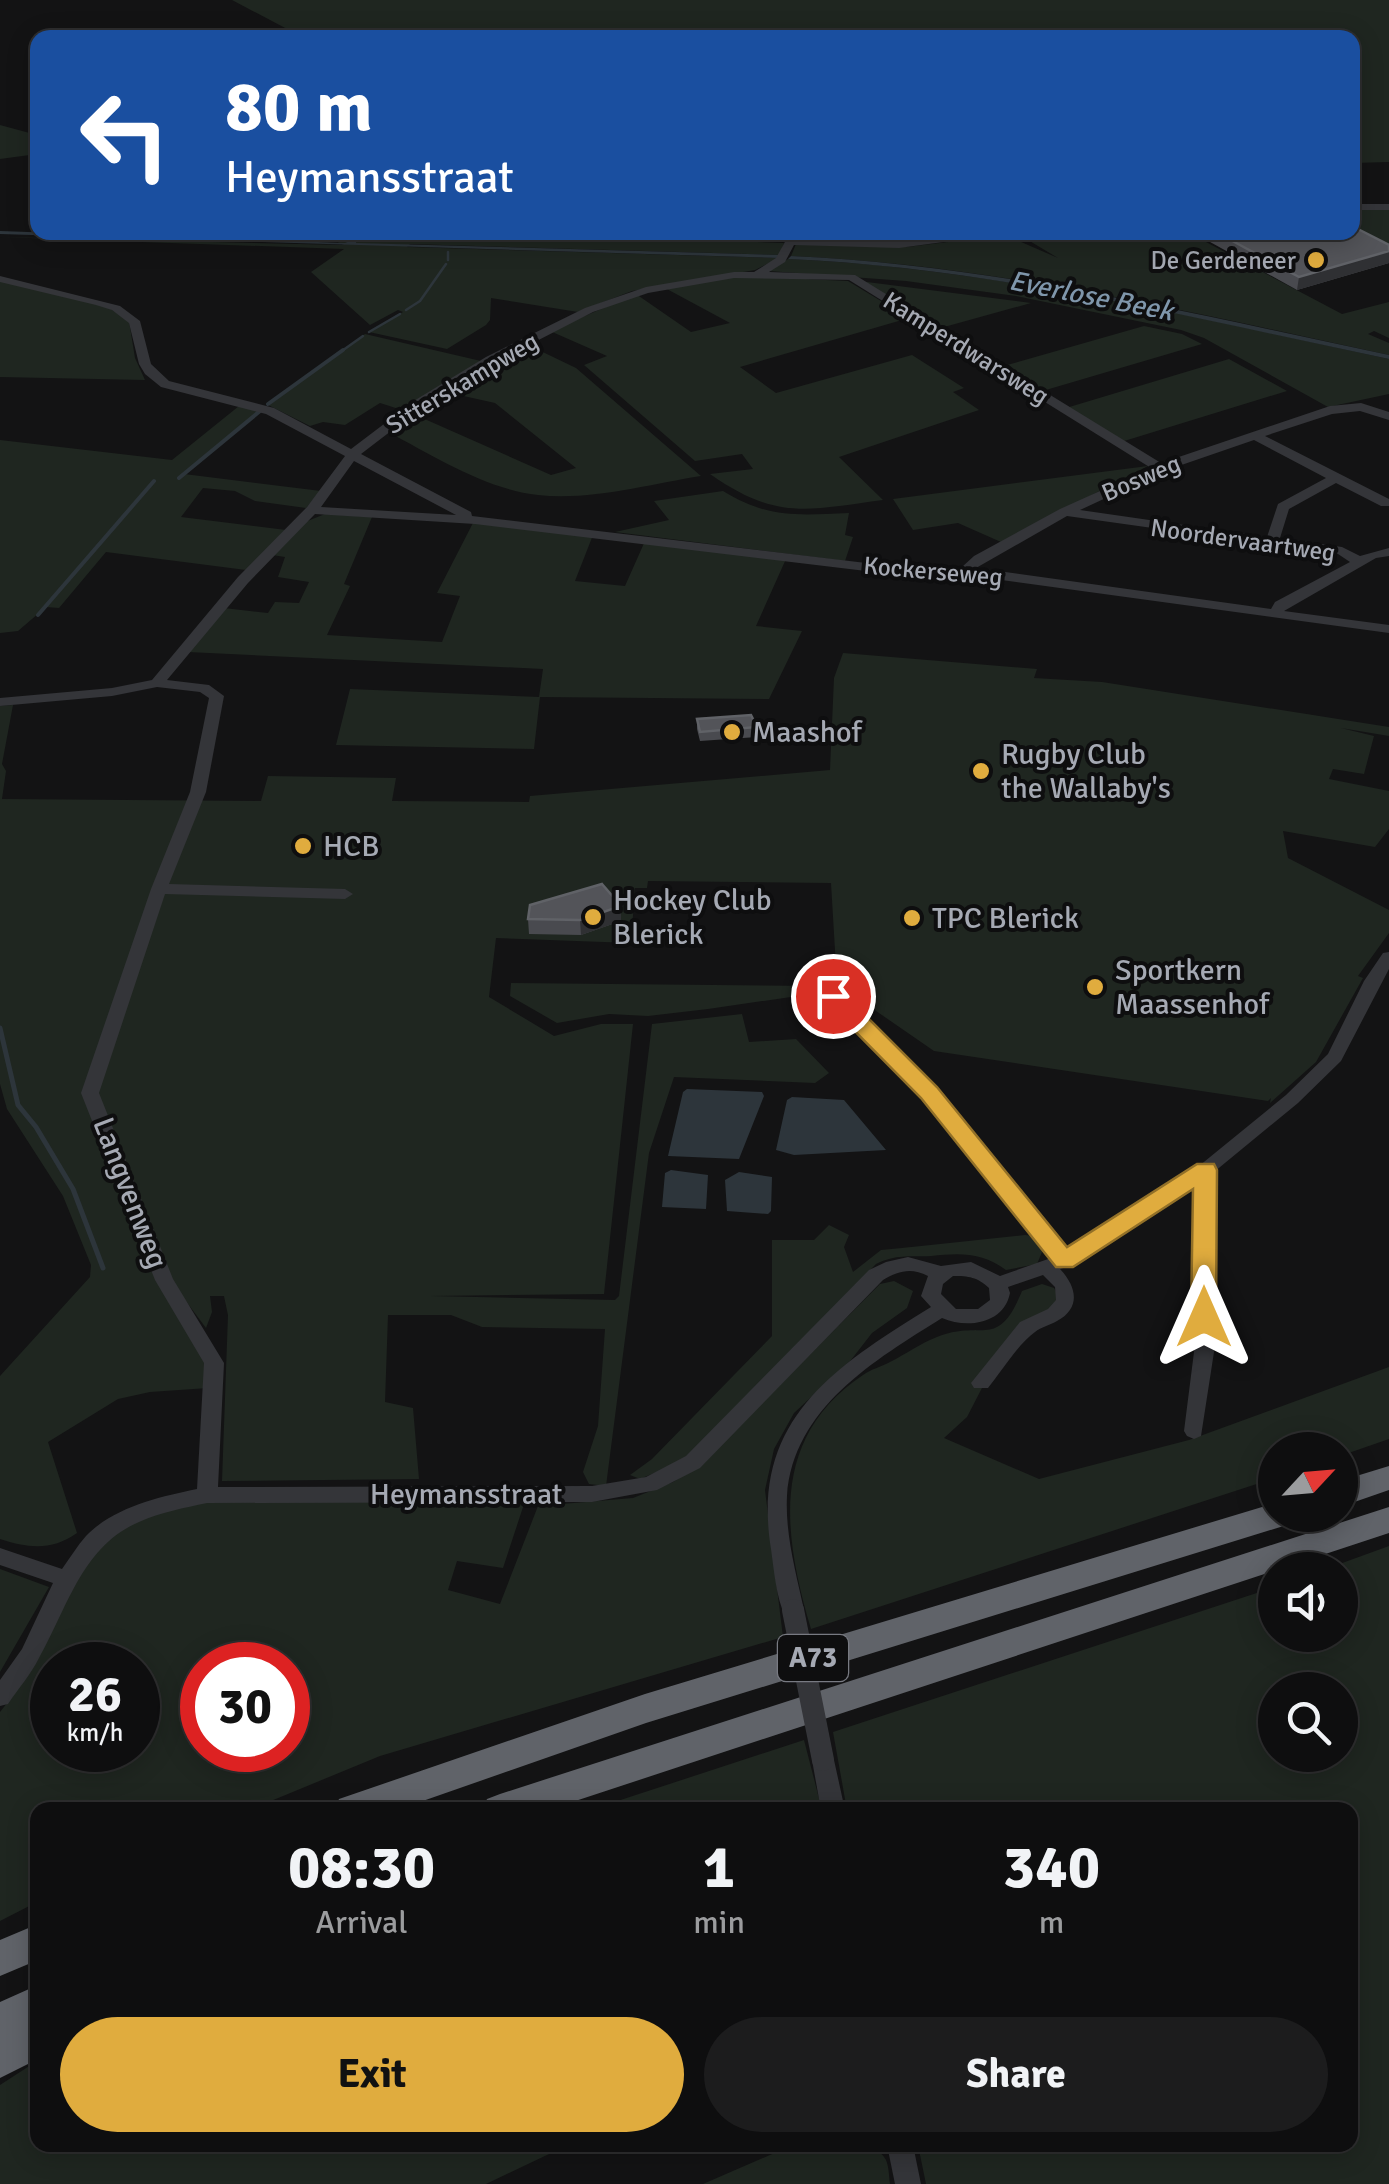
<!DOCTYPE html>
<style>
body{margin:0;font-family:Signika,sans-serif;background:#1c1c1d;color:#f1f3f6;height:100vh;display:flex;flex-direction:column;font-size:38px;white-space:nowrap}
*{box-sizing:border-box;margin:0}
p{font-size:32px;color:#9b9c9e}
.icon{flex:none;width:55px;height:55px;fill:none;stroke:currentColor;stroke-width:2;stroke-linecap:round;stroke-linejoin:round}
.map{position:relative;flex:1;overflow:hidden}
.drawer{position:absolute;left:30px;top:1802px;width:1328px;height:350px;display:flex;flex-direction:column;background:#0e0e0f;border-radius:20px;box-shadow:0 5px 25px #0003,0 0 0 2px #2e2e2f}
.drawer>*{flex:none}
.hud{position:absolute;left:30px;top:30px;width:1330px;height:210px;border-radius:20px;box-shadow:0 5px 25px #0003,0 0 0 2px #2e2e2f;background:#1a4fa0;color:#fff;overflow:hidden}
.needle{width:65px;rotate:64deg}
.fabs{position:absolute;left:1258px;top:1432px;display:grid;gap:20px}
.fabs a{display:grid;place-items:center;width:100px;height:100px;border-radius:50%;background:#0e0e0f;box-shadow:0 5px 25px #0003,0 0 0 2px #2e2e2f;font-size:50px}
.speed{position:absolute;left:30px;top:1642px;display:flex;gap:20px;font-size:50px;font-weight:700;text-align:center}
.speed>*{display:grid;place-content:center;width:130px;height:130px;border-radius:50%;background:#0e0e0f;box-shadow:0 5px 25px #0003,0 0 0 2px #2e2e2f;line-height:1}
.speed small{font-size:25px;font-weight:400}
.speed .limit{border:15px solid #d22;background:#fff;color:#111}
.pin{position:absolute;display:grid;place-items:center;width:85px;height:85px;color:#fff;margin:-42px;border:5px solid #fff;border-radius:50%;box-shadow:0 2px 10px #0007}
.me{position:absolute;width:110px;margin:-55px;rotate:0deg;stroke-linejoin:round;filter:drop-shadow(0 0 8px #0008)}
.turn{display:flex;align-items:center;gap:35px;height:210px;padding:0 30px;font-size:45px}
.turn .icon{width:130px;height:130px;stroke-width:2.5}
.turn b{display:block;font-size:70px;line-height:85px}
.eta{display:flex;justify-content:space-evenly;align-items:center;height:170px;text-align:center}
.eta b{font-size:60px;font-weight:700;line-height:70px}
.action{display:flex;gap:20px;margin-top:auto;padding:20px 30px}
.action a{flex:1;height:115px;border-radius:60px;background:#e0ac3e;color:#111;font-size:40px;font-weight:700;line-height:115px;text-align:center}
.action a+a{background:#1c1c1d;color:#f1f3f6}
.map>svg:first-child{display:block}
</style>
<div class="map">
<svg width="1389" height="2184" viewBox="0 0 1389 2184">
<rect width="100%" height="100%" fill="#131314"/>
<path fill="#1f2620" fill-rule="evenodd" d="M 232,0 L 1389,0 L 1389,162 L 1353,163 L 1352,38 L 304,38 Z
M 0,125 L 37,135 L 37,154 L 0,159 Z
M 1389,208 L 1389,258 L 1352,232 L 1353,209 Z
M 268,232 L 495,232 L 784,243 L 780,255 L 410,244 L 407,247 L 779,258 L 755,270 L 632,291 L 578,312 L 491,298 L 490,320 L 486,325 L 447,349 L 369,332 L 403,312 L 398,310 L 370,325 L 311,272 L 344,249 L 0,237 L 344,245 L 333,240 L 266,238 Z
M 986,232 L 894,243 L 554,233 Z
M 1039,232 L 1189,233 L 1342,314 L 1389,302 L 1389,338 L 1374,331 L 1368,334 L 1389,343 L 1389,355 C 1191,312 994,265 791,256 L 796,244 L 907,247 L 1005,235 L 1058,258 L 1023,237 Z
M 788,259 C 992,268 1190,316 1389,359 L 1389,394 L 1328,407 L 1204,338 L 1181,330 L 1016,296 L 906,281 L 769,271 Z
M 742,276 L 848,281 L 909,318 L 740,367 L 776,393 L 912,355 L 964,388 L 953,392 L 979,410 L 839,457 L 883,500 C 807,510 777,521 710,474 L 753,469 L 742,454 L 695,461 L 584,365 L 607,356 L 550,331 L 636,294 L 691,332 L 730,323 L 665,288 Z
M 0,281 L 106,306 L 129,321 L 135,358 L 145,380 L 0,377 Z
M 859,281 L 1031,303 L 937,329 Z
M 1144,326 L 1182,334 L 1202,344 L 1039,392 L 1000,367 Z
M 365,334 L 481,361 L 402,410 L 380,403 L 345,425 L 323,422 L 310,426 L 266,404 Z
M 524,343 L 576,368 L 701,476 C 650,484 590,501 538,495 C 485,489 434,456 388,432 L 411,413 L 551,475 L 576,468 L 495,403 L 441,391 Z
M 1229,359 L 1287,391 L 1121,442 L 1066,408 Z
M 239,406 L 261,409 L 184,474 L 321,491 L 306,508 L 255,501 L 235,491 L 203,488 L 181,517 L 286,530 L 246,570 L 106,552 L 59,608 L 46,607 L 18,631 L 0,633 L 0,440 L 172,460 Z
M 1148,466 L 1001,542 L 958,523 L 913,530 L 893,499 Z
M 723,491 C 769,519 798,515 849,513 L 845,535 L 853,537 L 845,561 L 615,532 L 669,520 L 654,501 Z
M 325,514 L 372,517 L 344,584 L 350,586 L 327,635 L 442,642 L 460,596 L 437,593 L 474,521 L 593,535 L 575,581 L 625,586 L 645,541 L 786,559 L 756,626 L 802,631 L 769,699 L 540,697 L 534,749 L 336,745 L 350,689 L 539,697 L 543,669 L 188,652 L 224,608 L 268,613 L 275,602 L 299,603 L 309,582 L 278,577 L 285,557 L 272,555 L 305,522 Z
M 843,653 L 1037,669 L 1034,678 L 1102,682 L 1389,727 L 1389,736 L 1341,728 L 1374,736 L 1364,774 L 1333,769 L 1329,779 L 1389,791 L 1389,829 L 1375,847 L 1283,831 L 1288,858 L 1389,910 L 1389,933 L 1358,976 L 1363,978 L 1316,1062 L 1270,1103 L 1271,1098 L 1268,1101 L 934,1051 L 837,984 L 831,883 L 648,881 L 647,888 L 635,888 L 631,943 L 496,938 L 489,997 L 554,1036 L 601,1024 L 633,1024 L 604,1294 L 431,1296 L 615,1300 L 619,1296 L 652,1024 L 742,1014 L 749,1042 L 796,1039 L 829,1073 L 815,1083 L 674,1077 L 649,1153 L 606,1486 L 589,1484 L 583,1472 L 598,1426 L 605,1329 L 482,1327 L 451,1315 L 388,1315 L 385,1402 L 413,1408 L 419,1479 L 222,1481 L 228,1315 L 224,1296 L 210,1296 L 212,1312 L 206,1328 L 182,1296 L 205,1356 L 208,1388 L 150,1392 L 118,1399 L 48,1442 L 77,1533 C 52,1551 28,1548 0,1539 L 0,1376 L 90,1277 L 91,1265 L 63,1196 L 7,1109 L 0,1084 L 0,706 L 13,705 L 2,764 L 6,771 L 2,799 L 261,801 L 268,776 L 396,778 L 392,801 L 529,802 L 530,796 L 830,770 L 834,678 Z
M 511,983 L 818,986 L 818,993 L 708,1009 L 648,1016 L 609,1014 L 557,1023 L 510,996 Z
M 829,1225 L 849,1235 L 844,1247 L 853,1272 L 881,1250 L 902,1248 L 1025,1235 L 1034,1236 L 1042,1252 L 1037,1264 L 1006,1270 C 981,1252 960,1253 931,1256 C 909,1257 896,1254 876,1264 L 683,1461 L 640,1479 L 630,1475 L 652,1459 L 772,1336 L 772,1240 L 814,1240 Z
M 894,1281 L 913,1291 L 907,1308 L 872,1333 L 851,1360 L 794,1413 L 774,1449 L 765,1490 L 783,1637 L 380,1756 L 249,1810 L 38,1810 L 37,1902 L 0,1921 L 0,1712 L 11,1698 C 41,1642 66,1570 118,1530 C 141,1513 177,1505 205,1499 L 525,1501 L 503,1568 L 457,1561 L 448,1590 L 500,1604 L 538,1506 L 633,1498 L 673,1482 L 695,1468 L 744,1421 L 880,1284 ZM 52,1665 L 138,1665 L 138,1750 L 52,1750 ZM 202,1665 L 288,1665 L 288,1750 L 202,1750 Z
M 1042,1284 L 1054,1288 L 1060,1298 L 983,1386 L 967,1417 L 944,1438 L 1039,1479 L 1189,1440 L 1389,1367 L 1389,1439 L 1340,1456 L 1340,1450 L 1275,1450 L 1275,1478 L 811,1629 C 783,1534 769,1438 863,1375 C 871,1369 881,1367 890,1362 C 906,1354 921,1343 937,1337 C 983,1318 997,1352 1022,1291 Z
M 1389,1546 L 1389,2184 L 926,2184 L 918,2145 L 1350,2145 L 1350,1810 L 847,1810 L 833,1732 L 1275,1587 L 1275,1635 L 1340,1635 L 1340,1570 L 1323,1570 ZM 1275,1690 L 1340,1690 L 1340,1755 L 1275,1755 Z
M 0,1569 L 49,1587 L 0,1672 Z
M 804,1740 L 822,1810 L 590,1810 Z
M 37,2061 L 38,2145 L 568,2145 L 486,2184 L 0,2184 L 0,2085 Z
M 793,2145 C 815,2145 876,2137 886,2160 C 889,2167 889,2177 890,2184 L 703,2184 Z"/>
<path fill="#2d353b" d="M 0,231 L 345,243 L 350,241 L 352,233 L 358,232 L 356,243 L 780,255 L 779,258 L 0,234 Z
M 791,256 C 994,265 1190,313 1389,355 L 1389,359 C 1189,317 993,268 788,259 Z
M 687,1089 L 762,1092 L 764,1096 L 739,1159 L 668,1156 L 683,1092 Z
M 792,1097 L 844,1100 L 886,1150 L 794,1155 L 776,1150 L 787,1100 Z
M 671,1170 L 708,1175 L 706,1209 L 662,1207 L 665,1173 Z
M 739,1172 L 772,1177 L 771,1211 L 768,1214 L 727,1211 L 725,1180 Z"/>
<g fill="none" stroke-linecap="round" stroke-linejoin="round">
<path stroke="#2d353b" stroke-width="2.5" d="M 448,252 L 448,260
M 406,310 L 420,301 L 446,264
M 369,332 L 400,314
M 339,353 L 363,336"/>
<path stroke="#2d353b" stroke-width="4" d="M 268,404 L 343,350
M 179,478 L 260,411
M 38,615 L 154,481"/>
<path stroke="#2d353b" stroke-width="5" d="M 0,1028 L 18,1105 L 36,1127 L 73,1189 L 103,1268"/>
<path fill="#343539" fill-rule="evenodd" d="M 1352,204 L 1389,204 L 1389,210 L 1352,210 Z
M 980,232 L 1018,232 L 899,248 L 794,245 L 785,262 L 769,272 L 855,275 L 1161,463 L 1330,406 L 1361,403 L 1389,412 L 1389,420 L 1360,411 L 1332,414 L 1265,436 L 1389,499 L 1389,506 L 1381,506 L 1336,483 L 1289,509 L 1280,538 L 1342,547 L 1360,556 L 1389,548 L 1389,556 L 1376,558 L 1284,611 L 1389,625 L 1389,633 L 965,575 L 866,571 L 475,524 L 315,514 L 248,583 L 167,680 L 209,685 L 224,696 L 206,792 L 169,884 L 345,889 L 353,894 L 345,899 L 165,894 L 99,1093 L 173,1279 L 224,1363 L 218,1487 L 592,1486 L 646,1477 L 686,1456 L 869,1270 L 886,1262 L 908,1257 L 941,1266 L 971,1262 L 1000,1276 L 1051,1258 L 923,1097 L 827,1000 L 825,996 L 827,992 L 839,992 L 935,1089 L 1066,1251 L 1199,1166 L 1286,1095 L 1328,1054 L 1364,981 L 1383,953 L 1389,952 L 1389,969 L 1341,1061 L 1298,1103 L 1214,1172 L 1214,1352 L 1201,1436 L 1194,1439 L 1187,1436 L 1184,1431 L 1194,1352 L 1196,1184 L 1071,1266 L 1060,1269 C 1077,1287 1081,1308 1057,1321 C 1050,1325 1041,1327 1035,1332 C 1019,1343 1001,1372 988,1388 L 974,1388 L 971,1383 L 1020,1322 L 1048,1309 L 1056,1300 L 1055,1287 L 1043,1275 L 1008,1287 L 1010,1293 C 1004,1324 967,1329 942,1318 C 875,1360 793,1408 787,1496 C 785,1534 796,1573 804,1610 L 801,1616 L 793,1619 L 785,1616 C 776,1597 774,1570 771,1549 C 750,1420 834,1367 931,1307 L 921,1296 L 928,1276 C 911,1267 898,1271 883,1280 L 700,1468 L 657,1490 L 592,1502 L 207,1503 C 184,1508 161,1512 139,1522 C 82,1546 67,1609 39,1658 C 31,1674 18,1689 8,1704 L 0,1706 L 0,1680 L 22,1649 L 53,1583 L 0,1565 L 0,1548 L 62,1569 C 70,1558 77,1546 86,1536 C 114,1507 159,1497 197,1489 L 204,1363 L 155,1280 L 81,1093 L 151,889 L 190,792 L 209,698 L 200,692 L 157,687 L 112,696 L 0,706 L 0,698 L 112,688 L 152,680 L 238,577 L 307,507 L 345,456 L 266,414 L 161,387 L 145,374 L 139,364 L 129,323 L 112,310 L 96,305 L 0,282 L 0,276 L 120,306 L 140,321 L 151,364 L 169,381 L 274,408 L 351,449 L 417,399 L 486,357 L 585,308 L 646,287 L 734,272 L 754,272 L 776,258 L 786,240 L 790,239 L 899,242 ZM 734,278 L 849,280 L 1151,468 L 1060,509 L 974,556 L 962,567 L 866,563 L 472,516 L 471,512 L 361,454 L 425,405 L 494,363 L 593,312 L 648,293 ZM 1254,440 L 1326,478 L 1278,504 L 1267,537 L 1080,510 L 1164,471 ZM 354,461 L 456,515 L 321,507 ZM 1067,516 L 1338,554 L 1350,562 L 1275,602 L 1271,609 L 976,568 ZM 953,1276 C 969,1276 977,1277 989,1288 L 990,1300 L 978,1309 L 956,1309 L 941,1294 L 943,1284 Z
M 823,1750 L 831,1753 L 834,1760 L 845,1810 L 821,1810 L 812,1760 L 815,1753 Z
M 887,2145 L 913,2145 L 921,2184 L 895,2184 Z"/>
<path fill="#606369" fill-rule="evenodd" d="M 1389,1466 L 1389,1490 L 1340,1507 L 1340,1481 Z
M 1275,1503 L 1275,1515 L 1294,1515 L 1290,1524 L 646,1723 L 397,1810 L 334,1810 L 339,1799 L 645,1694 Z
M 1389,1507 L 1389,1533 L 548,1810 L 482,1810 L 487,1799 L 500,1794 Z
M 38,1924 L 38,1960 L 0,1976 L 0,1940 Z
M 38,1985 L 38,2059 L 0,2078 L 0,2002 Z"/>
<path stroke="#343539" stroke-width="22" d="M 793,1610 L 823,1760"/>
</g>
<path fill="#494a4f" d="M 1192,232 L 1352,232 L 1389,245 L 1389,263 L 1297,290 Z
M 697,719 L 757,727 L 757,737 L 700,741 L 697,729 Z
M 528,919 L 621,921 L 581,935 L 529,934 Z"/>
<path fill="#2f3033" d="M 1389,251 L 1389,263 L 1297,290 L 1299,277 Z
M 621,906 L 621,921 L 581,935 L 580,920 Z"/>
<path fill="#535459" stroke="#606267" stroke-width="2.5" d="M 1352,226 L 1389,245 L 1389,251 L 1299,277 L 1216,232 L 1352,232 Z
M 751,715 L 757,727 L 700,732 L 697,719 Z
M 602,884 L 621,906 L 580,920 L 528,919 L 530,905 Z"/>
<path fill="#e0ac3e" stroke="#927028" stroke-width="2.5" d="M 833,989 L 841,991 L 937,1087 L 1067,1247 L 1197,1164 L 1214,1164 L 1217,1170 L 1216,1317 L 1212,1323 L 1195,1323 L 1191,1317 L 1193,1189 L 1073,1267 L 1056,1267 L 921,1098 L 825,1001 L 822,996 L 825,991 Z"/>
<g fill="#e0ac3e" stroke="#0e0e0f" stroke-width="4">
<circle cx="1316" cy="260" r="10"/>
<circle cx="732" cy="732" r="10"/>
<circle cx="981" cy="771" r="10"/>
<circle cx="303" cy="846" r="10"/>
<circle cx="593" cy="917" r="10"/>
<circle cx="912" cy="918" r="10"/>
<circle cx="1095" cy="987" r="10"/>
</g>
<g text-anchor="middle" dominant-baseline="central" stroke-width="8" stroke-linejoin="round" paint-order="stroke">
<g font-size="25" fill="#a5a9b3" stroke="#0e0e0f" text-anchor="end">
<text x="1296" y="260">De Gerdeneer</text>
</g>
<g font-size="25" fill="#a5a9b3" stroke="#0e0e0f">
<text transform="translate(966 348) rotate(32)">Kamperdwarsweg</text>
<text transform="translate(462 383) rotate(-31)">Sitterskampweg</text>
<text transform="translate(1141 478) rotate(-23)">Bosweg</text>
<text transform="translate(1243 540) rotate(8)">Noordervaartweg</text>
<text transform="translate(933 571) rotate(5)">Kockerseweg</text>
</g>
<g font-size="28" font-style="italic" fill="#7f96ab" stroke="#0e0e0f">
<text transform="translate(1091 296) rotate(11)">Everlose Beek</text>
</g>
<rect fill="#0e0e0f" stroke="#787a82" stroke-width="2.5" x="778" y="1635" width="70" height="46" rx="8"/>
<g font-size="28" font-weight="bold" fill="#a5a9b3">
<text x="813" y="1658">A73</text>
</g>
<g font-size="30" fill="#a5a9b3" stroke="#0e0e0f" text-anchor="start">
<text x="752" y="732">Maashof</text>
<text x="1001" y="754">Rugby Club<tspan x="1001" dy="34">the Wallaby's</tspan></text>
<text x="323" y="846">HCB</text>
<text x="613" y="900">Hockey Club<tspan x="613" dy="34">Blerick</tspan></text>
<text x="932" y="918">TPC Blerick</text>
<text x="1115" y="970">Sportkern<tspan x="1115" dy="34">Maassenhof</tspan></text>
</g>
<g font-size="30" fill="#a5a9b3" stroke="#0e0e0f">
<text transform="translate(130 1193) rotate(69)">Langvenweg</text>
<text x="466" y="1494">Heymansstraat</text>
</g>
</g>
</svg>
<div class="fabs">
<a><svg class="needle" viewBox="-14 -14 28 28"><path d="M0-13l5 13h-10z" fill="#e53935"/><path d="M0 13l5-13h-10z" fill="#9b9c9e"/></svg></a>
<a><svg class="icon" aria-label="sound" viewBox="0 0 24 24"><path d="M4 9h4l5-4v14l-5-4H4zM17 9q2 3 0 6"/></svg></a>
<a><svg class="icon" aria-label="search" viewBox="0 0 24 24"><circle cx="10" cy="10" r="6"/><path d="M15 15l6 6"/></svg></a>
</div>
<div class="speed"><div>26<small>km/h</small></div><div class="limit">30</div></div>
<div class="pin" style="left:833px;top:996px;background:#d93025"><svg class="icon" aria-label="arrive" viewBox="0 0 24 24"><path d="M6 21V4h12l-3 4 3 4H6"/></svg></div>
<svg class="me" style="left:1204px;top:1317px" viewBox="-20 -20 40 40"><path d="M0-17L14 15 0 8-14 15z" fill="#e0ac3e" stroke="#fff" stroke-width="4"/></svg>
<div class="hud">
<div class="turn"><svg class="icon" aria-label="left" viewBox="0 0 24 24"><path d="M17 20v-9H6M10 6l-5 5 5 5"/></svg><div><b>80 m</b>Heymansstraat</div></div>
</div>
<section class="drawer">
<div class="eta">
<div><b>08:30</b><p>Arrival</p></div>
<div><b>1</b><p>min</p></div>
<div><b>340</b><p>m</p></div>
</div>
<div class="action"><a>Exit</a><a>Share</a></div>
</section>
</div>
